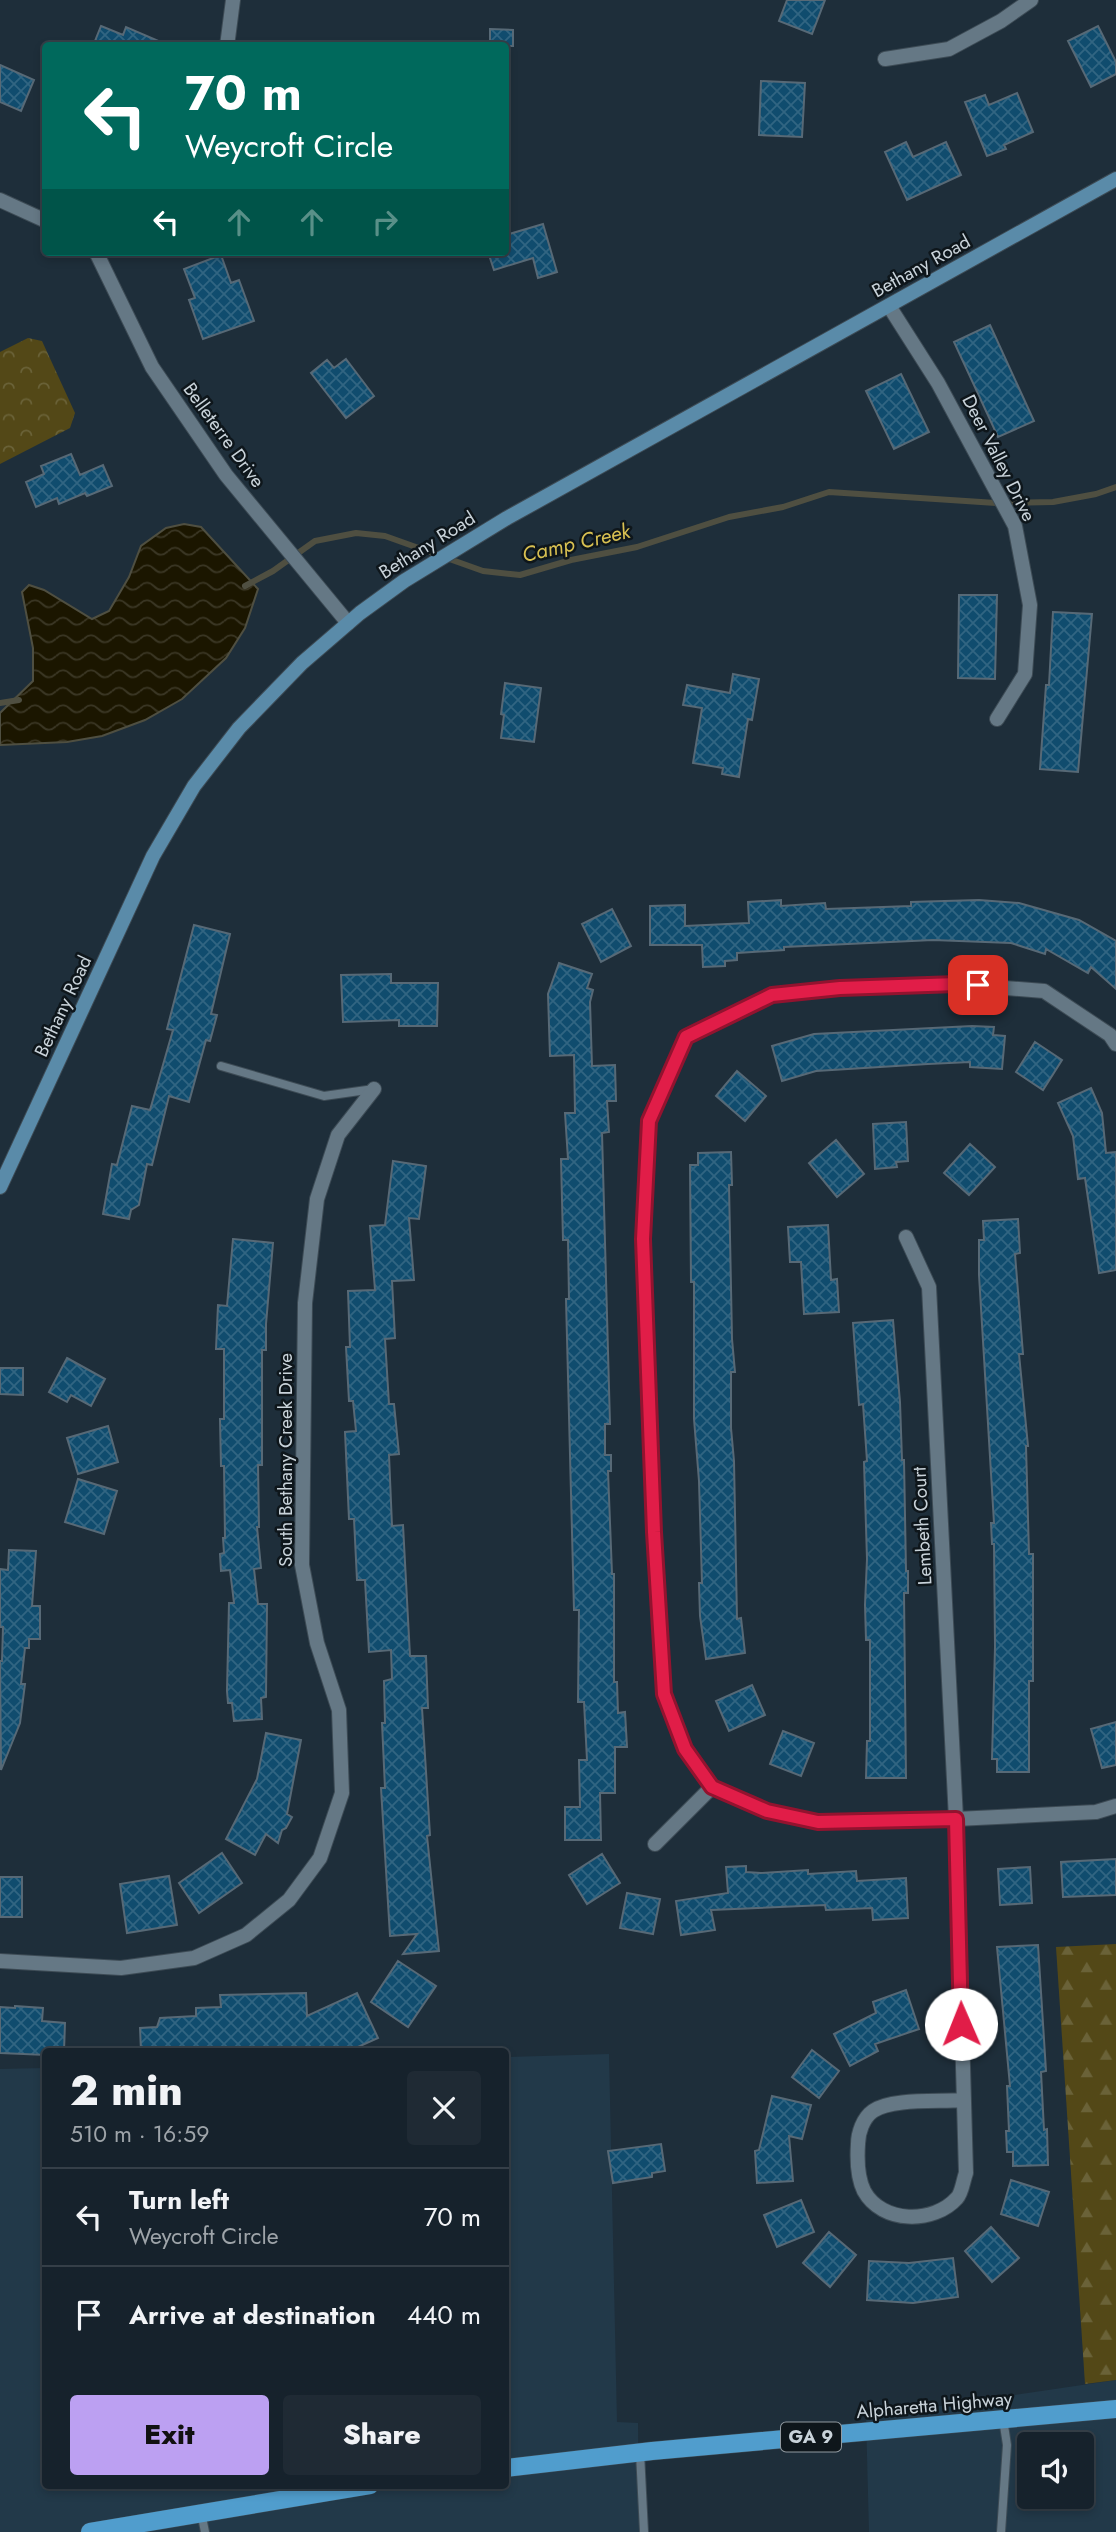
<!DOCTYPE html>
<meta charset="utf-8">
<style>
body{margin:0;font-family:Jost,sans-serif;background:#1f2a34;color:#f1f3f6;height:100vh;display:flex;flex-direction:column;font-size:26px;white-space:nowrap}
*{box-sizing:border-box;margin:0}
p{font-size:23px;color:#9ea4a9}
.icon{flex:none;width:38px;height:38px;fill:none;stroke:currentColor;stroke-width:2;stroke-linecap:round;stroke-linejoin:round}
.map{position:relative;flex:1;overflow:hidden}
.details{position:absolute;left:42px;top:2048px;width:467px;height:441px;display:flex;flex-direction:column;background:#16222c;border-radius:7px;box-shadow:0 4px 10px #0003,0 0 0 2px #353f48}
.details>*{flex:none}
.banner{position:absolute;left:42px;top:42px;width:467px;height:214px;border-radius:7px;box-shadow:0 4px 10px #0003,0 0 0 2px #353f48;background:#00695c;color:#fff;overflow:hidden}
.fabs{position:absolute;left:1017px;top:2432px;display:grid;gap:14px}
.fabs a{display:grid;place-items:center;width:77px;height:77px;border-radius:7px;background:#16222c;box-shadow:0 4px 10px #0003,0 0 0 2px #353f48;font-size:35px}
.pin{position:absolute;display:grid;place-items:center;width:60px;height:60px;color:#fff;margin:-30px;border-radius:14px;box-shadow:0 4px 10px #0006}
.me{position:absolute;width:77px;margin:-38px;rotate:359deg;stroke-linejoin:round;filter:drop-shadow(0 0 5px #0008)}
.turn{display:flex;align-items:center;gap:24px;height:147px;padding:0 28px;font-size:32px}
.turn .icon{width:91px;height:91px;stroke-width:2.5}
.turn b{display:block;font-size:49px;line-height:60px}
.lanes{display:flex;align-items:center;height:66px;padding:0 28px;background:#0003;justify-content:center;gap:35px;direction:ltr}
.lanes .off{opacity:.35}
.round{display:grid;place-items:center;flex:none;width:74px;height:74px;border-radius:7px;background:#1f2a34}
.summary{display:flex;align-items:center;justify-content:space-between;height:119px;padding:0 28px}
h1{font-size:42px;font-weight:800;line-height:52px}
.action{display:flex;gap:14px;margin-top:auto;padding:14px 28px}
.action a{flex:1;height:80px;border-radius:7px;background:#bca0f2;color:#111;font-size:28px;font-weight:800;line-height:80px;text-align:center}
.action a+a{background:#1f2a34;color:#f1f3f6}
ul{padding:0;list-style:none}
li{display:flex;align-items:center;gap:21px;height:98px;padding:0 28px;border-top:2px solid #353f48}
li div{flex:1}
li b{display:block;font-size:26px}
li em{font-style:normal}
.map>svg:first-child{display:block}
</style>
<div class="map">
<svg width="1116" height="2532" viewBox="0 0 1116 2532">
<defs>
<pattern id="forest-firs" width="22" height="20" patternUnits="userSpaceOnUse" patternTransform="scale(1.75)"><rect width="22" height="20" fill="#534817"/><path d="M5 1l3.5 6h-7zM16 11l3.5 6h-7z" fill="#6a6238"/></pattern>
<pattern id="park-crowns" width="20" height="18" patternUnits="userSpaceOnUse" patternTransform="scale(1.75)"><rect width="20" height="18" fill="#534817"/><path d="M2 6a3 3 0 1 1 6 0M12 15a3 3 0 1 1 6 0" fill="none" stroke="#6a6238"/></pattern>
<pattern id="water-waves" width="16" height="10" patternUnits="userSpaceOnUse" patternTransform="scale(1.75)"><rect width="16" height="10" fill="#1b1600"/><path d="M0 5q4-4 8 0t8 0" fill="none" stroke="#3b3725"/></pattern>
<pattern id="building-cross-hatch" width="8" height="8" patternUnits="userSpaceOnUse" patternTransform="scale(1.75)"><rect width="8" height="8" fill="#104c6e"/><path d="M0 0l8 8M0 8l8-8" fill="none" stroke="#316582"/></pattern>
</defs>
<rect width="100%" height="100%" fill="#1e2e3a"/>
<path fill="#223949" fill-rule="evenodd" d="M 609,2054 L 617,2422 L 638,2423 L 639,2532 L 0,2532 L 0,2069 L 45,2068 L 46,2485 L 506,2485 L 506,2057 Z
M 1116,2380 L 1116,2532 L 869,2532 L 866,2417 ZM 1029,2445 L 1082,2445 L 1082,2497 L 1029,2497 Z"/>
<path fill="url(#forest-firs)" d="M 1116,1944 L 1116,2380 L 1085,2384 L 1056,1947 Z"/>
<path fill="url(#park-crowns)" d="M 28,338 L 42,341 L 75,413 L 70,428 L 0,464 L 0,352 Z"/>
<path fill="url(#water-waves)" stroke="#4f4f41" stroke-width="2" d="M 184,524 L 201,527 L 258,589 L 245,628 L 226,658 L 182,699 L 145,720 L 102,736 L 67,742 L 0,745 L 0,713 L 33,681 L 33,648 L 22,592 L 29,585 L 44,590 L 92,619 L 109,611 L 129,577 L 141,546 L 166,528 Z"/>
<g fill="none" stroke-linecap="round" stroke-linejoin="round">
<path stroke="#4f4f41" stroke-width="6" d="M 245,586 L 273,571 L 315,541 L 356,533 L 385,536 L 483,571 L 520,575 L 571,560 L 637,547 L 729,517 L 783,507 L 829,492 L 996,503 L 1053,502 L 1096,494 L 1116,487
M 0,703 L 19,700"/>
</g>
<path fill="url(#building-cross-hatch)" stroke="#576976" stroke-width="2" d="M 787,0 L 825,0 L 812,34 L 779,21 Z
M 101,26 L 123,35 L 126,27 L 170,46 L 93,46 Z
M 1098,26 L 1116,62 L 1116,74 L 1091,87 L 1068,41 Z
M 490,29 L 513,30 L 513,46 L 490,46 Z
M 0,65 L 34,80 L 21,111 L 0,102 Z
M 761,81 L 805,83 L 802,137 L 759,135 Z
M 1017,93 L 1033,132 L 1004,145 L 1006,149 L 987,156 L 965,102 L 985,95 L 989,105 Z
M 906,142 L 913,157 L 946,142 L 961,175 L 907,200 L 885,152 Z
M 543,224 L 557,272 L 538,278 L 533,258 L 494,270 L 488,252 L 506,252 L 506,235 Z
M 221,255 L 231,283 L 239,280 L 254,321 L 203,339 L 189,300 L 195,298 L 184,269 Z
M 990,325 L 1034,421 L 998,437 L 954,342 Z
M 346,359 L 374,396 L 346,418 L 311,373 L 327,360 L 334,368 Z
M 901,374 L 929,432 L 894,449 L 866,391 Z
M 71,454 L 80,475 L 103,465 L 112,486 L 87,496 L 85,493 L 59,504 L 57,498 L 36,507 L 26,482 L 44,474 L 41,466 Z
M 959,595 L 997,595 L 995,679 L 958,678 Z
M 1053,612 L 1092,614 L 1078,772 L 1040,769 L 1046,685 L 1049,685 Z
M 733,674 L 759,679 L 752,720 L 748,719 L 739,777 L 722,774 L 723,768 L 693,763 L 702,708 L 683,705 L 687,685 L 730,693 Z
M 505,683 L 541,688 L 534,742 L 501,738 L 504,715 L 501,714 Z
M 781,900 L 781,906 L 825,903 L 826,909 L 911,906 L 911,902 L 979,900 L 1019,903 L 1079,920 L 1116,941 L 1116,989 L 1091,967 L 1088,973 L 1046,949 L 1045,954 L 1011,943 L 933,940 L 784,947 L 784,950 L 737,953 L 737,960 L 725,961 L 725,966 L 703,967 L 702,945 L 650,945 L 650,906 L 685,905 L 685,926 L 749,923 L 748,902 Z
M 612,909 L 631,946 L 601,962 L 582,924 Z
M 194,925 L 230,934 L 211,1014 L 217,1015 L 210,1041 L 206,1040 L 189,1102 L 169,1096 L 152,1165 L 147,1164 L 139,1205 L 131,1210 L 129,1219 L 103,1214 L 112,1164 L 117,1165 L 132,1106 L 150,1110 L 173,1030 L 167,1029 Z
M 559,963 L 592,974 L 587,988 L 593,990 L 590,1002 L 592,1066 L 615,1065 L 616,1101 L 607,1101 L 609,1132 L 602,1133 L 610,1424 L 605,1424 L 605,1455 L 611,1455 L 611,1471 L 608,1471 L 612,1574 L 614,1574 L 614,1682 L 617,1682 L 618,1713 L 625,1712 L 627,1747 L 615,1747 L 615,1793 L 600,1793 L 601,1840 L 565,1840 L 565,1807 L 580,1807 L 579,1760 L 587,1760 L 584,1702 L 578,1702 L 579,1610 L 574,1610 L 566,1299 L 569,1299 L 568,1240 L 563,1240 L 561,1159 L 568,1159 L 565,1113 L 575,1113 L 574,1055 L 550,1056 L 548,994 Z
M 391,974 L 391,983 L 438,983 L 437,1026 L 399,1026 L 399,1020 L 343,1022 L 341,975 Z
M 972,1026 L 994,1027 L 993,1035 L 1005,1036 L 1002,1069 L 970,1067 L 970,1062 L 928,1064 L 816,1071 L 782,1081 L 772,1046 L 814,1034 Z
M 1035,1042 L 1062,1060 L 1043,1090 L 1016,1072 Z
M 737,1071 L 766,1096 L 745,1121 L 716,1096 Z
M 1091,1088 L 1102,1113 L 1106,1153 L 1116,1152 L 1116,1270 L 1099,1273 L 1085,1178 L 1078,1179 L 1073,1136 L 1058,1103 Z
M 906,1122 L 908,1161 L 896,1162 L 897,1167 L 875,1169 L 873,1124 Z
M 836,1140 L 864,1174 L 837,1197 L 809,1163 Z
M 970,1144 L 995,1167 L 969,1195 L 944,1173 Z
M 731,1152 L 732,1185 L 729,1185 L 732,1339 L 735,1372 L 731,1372 L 731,1428 L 734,1461 L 737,1619 L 741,1618 L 745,1653 L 706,1659 L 700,1616 L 699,1583 L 702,1583 L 699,1481 L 694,1419 L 694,1282 L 691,1282 L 690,1165 L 698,1165 L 698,1153 Z
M 393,1161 L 426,1166 L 419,1219 L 409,1218 L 414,1280 L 392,1281 L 395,1338 L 385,1339 L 389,1404 L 394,1404 L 399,1454 L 389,1455 L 392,1526 L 403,1525 L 410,1656 L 426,1656 L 428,1708 L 422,1708 L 430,1835 L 427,1836 L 439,1951 L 403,1954 L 417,1934 L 390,1936 L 381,1788 L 385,1788 L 382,1723 L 385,1723 L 384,1681 L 392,1679 L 391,1650 L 369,1652 L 365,1580 L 357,1580 L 354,1519 L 349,1519 L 345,1432 L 356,1431 L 353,1401 L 349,1401 L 346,1347 L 350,1347 L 348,1291 L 375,1290 L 370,1226 L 385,1225 Z
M 1018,1219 L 1020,1253 L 1015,1254 L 1023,1354 L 1019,1354 L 1028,1446 L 1026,1446 L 1029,1554 L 1033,1554 L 1033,1681 L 1029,1681 L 1029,1772 L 997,1772 L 997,1759 L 992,1759 L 995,1647 L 994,1544 L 992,1544 L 991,1523 L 994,1523 L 979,1275 L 979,1240 L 984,1240 L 983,1221 Z
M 828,1225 L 831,1280 L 837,1279 L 839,1312 L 804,1314 L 801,1262 L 790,1262 L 788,1227 Z
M 233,1239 L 273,1243 L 266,1324 L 266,1350 L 262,1350 L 262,1465 L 258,1465 L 259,1527 L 257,1527 L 261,1568 L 254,1569 L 258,1604 L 267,1604 L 266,1697 L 261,1698 L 262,1719 L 234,1721 L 232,1703 L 228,1703 L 227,1691 L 229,1603 L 234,1603 L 230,1570 L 221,1571 L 220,1554 L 224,1553 L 223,1538 L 225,1538 L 224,1466 L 221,1466 L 220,1419 L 224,1419 L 224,1349 L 216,1349 L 218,1305 L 227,1306 Z
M 893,1320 L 900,1402 L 902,1460 L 904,1460 L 906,1571 L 908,1571 L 908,1593 L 904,1593 L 906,1778 L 866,1778 L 867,1741 L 870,1741 L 870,1640 L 866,1640 L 865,1605 L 867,1559 L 864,1462 L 867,1461 L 863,1404 L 859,1405 L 853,1323 Z
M 67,1358 L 105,1379 L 91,1406 L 71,1395 L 67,1402 L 49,1392 Z
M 0,1368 L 23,1368 L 23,1395 L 0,1394 Z
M 108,1426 L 118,1462 L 78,1474 L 67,1438 Z
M 78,1479 L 117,1491 L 104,1534 L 65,1522 Z
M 9,1550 L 36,1551 L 32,1606 L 40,1606 L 40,1639 L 29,1639 L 29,1648 L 25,1648 L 21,1684 L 25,1684 L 20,1723 L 1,1770 L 0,1661 L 2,1661 L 3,1627 L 0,1627 L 0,1569 L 8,1570 Z
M 752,1685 L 765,1715 L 729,1731 L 716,1701 Z
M 1116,1722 L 1116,1765 L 1102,1768 L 1091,1729 Z
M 783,1731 L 814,1743 L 801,1776 L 770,1764 Z
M 266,1733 L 301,1740 L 287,1814 L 292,1817 L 286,1828 L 282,1830 L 278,1843 L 266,1834 L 255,1855 L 226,1839 L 257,1779 Z
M 222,1853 L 242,1883 L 199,1913 L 179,1883 Z
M 602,1854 L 620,1883 L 587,1904 L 569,1875 Z
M 1116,1859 L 1116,1895 L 1063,1897 L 1061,1862 Z
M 746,1866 L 746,1872 L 761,1873 L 808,1870 L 808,1874 L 856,1871 L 857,1881 L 906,1878 L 908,1918 L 873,1920 L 872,1908 L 826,1910 L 825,1905 L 711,1910 L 715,1930 L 681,1935 L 676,1901 L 728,1893 L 726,1867 Z
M 1030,1867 L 1032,1903 L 1000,1905 L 998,1869 Z
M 169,1876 L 177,1925 L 127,1933 L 120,1884 Z
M 0,1877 L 22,1877 L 22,1917 L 0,1917 Z
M 627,1893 L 660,1899 L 653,1934 L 620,1928 Z
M 1038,1945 L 1046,2071 L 1041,2072 L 1044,2130 L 1047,2129 L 1048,2165 L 1013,2166 L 1013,2152 L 1007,2152 L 1006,2131 L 1009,2131 L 1007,2086 L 1010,2086 L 997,1947 Z
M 398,1961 L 436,1986 L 408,2027 L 371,2002 Z
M 906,1990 L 919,2029 L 875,2044 L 878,2051 L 850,2066 L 834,2034 L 876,2013 L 873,2002 Z
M 306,1993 L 307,2016 L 357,1993 L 378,2038 L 349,2051 L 141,2051 L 140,2028 L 157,2027 L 160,2018 L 196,2016 L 196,2008 L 221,2007 L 220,1995 Z
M 15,2006 L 43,2008 L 42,2021 L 65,2023 L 64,2051 L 46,2051 L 46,2055 L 0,2053 L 0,2007 L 15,2008 Z
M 812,2050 L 839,2071 L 819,2098 L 792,2077 Z
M 772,2096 L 811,2105 L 802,2139 L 789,2136 L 793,2181 L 757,2183 L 755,2151 L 759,2150 Z
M 661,2144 L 665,2171 L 652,2173 L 652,2177 L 613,2183 L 608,2151 Z
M 1011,2180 L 1049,2192 L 1038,2226 L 1001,2214 Z
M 801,2200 L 814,2232 L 777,2247 L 764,2215 Z
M 991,2227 L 1019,2258 L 992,2282 L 965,2251 Z
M 829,2232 L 856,2255 L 830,2287 L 803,2263 Z
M 953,2258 L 958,2297 L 913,2303 L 867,2300 L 869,2261 L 909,2263 Z"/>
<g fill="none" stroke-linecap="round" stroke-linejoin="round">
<g stroke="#3d4b55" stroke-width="10">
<path id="lane" d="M 221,1066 L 324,1096 L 374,1089
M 640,2453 L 644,2532
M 201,2512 L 205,2532
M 1001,2532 L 1007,2445 L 1003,2419"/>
</g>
<g stroke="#3d4b55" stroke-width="16">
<path id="street" d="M 227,46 L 233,0
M 885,59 L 949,49 L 1001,21 L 1031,0
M 0,200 L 46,221
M 96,252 L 152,367 L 226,475 L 348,623
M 889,306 L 938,383 L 1015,526 L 1030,605 L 1025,674 L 997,719
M 1116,1044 L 1110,1035 L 1044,991 L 957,984 L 840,988 L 772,995 L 686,1037 L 649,1121 L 643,1239 L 654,1532 L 664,1694 L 685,1749 L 712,1787 L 767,1811 L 818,1822 L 956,1819 L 1096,1812 L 1116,1806
M 906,1237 L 929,1287 L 956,1819 L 966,2173 C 963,2181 962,2193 957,2198 C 934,2224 882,2224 864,2191 C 857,2177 857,2159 858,2144 C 858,2133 863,2118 873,2111 C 891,2098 939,2102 962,2100
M 655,1844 L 712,1787
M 0,1961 L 121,1968 L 194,1958 L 246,1935 L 289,1900 L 320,1858 L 342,1793 L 339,1710 L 317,1643 L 302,1565 L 305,1303 L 317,1199 L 338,1135 L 374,1089"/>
</g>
<g stroke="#3d4b55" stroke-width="16">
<path id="secondary" d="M 0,1187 L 153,856 L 194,786 L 239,728 L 302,663 L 360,613 L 404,581 L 507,518 L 1116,179"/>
</g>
<g stroke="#3d4b55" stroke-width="19">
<path id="primary" d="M 506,2468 L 652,2451 L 1116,2409
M 90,2532 L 370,2485"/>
</g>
<use href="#lane" stroke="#657885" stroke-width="8"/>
<use href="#street" stroke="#657885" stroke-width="14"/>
<use href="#secondary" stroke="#5a8ba9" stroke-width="14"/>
<use href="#primary" stroke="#509dcd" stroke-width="18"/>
</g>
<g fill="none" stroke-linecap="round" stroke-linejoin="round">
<g stroke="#92132f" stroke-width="18">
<path id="route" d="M 961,2024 L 956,1819 L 818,1822 L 767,1811 L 712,1787 L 685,1749 L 664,1694 L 654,1532 L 643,1239 L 649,1121 L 686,1037 L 772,995 L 840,988 L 957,984 L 978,985"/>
</g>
<use href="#route" stroke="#e11d48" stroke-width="12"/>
</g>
<g text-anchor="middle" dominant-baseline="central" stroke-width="5" stroke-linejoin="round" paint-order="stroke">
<rect fill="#0e161b" stroke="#919aa1" stroke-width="2" x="781" y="2422.5" width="60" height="29" rx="5"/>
<g font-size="18" font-weight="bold" fill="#c9d3da">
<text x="811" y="2437">GA 9</text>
</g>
<g font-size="19" fill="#c9d3da" stroke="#0e161b">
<text transform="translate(921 266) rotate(-29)">Bethany Road</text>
<text transform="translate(224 435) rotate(54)">Belleterre Drive</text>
<text transform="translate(999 458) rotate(63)">Deer Valley Drive</text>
<text transform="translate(427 545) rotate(-32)">Bethany Road</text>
<text transform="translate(63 1006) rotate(-65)">Bethany Road</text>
<text transform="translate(285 1460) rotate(-90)">South Bethany Creek Drive</text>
<text transform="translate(922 1526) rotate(-93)">Lembeth Court</text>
<text transform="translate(934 2405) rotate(-5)">Alpharetta Highway</text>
</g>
<g font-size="21" font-style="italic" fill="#d9c152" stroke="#0e161b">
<text transform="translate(576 543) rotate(-13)">Camp Creek</text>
</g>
</g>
</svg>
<div class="fabs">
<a><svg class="icon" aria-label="sound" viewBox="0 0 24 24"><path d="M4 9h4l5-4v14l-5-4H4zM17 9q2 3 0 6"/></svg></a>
</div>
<div class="pin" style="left:978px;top:985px;background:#d93025"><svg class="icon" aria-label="arrive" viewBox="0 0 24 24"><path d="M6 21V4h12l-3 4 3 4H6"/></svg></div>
<svg class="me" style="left:961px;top:2024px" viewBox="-20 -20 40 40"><circle r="19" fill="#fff"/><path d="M0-13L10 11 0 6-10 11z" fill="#e11d48"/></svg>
<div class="banner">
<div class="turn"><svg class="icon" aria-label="left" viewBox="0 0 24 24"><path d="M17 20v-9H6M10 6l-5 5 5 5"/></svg><div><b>70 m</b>Weycroft Circle</div></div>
<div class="lanes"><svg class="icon" aria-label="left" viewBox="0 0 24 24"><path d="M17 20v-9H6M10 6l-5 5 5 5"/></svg><svg class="icon off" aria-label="ahead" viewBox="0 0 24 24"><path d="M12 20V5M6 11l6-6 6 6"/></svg><svg class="icon off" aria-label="ahead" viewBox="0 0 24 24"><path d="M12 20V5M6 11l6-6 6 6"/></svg><svg class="icon off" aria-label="right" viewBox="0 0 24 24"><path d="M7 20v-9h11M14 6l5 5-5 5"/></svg></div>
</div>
<section class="details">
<div class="summary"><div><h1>2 min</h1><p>510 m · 16:59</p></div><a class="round"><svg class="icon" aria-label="close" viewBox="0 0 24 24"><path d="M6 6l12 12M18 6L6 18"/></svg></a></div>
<ul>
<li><svg class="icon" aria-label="left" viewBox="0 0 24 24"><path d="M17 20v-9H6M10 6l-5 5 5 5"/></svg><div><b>Turn left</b><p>Weycroft Circle</p></div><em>70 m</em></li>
<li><svg class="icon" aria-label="arrive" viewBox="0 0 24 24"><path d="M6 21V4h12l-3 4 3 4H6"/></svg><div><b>Arrive at destination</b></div><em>440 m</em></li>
</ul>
<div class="action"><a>Exit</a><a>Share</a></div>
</section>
</div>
